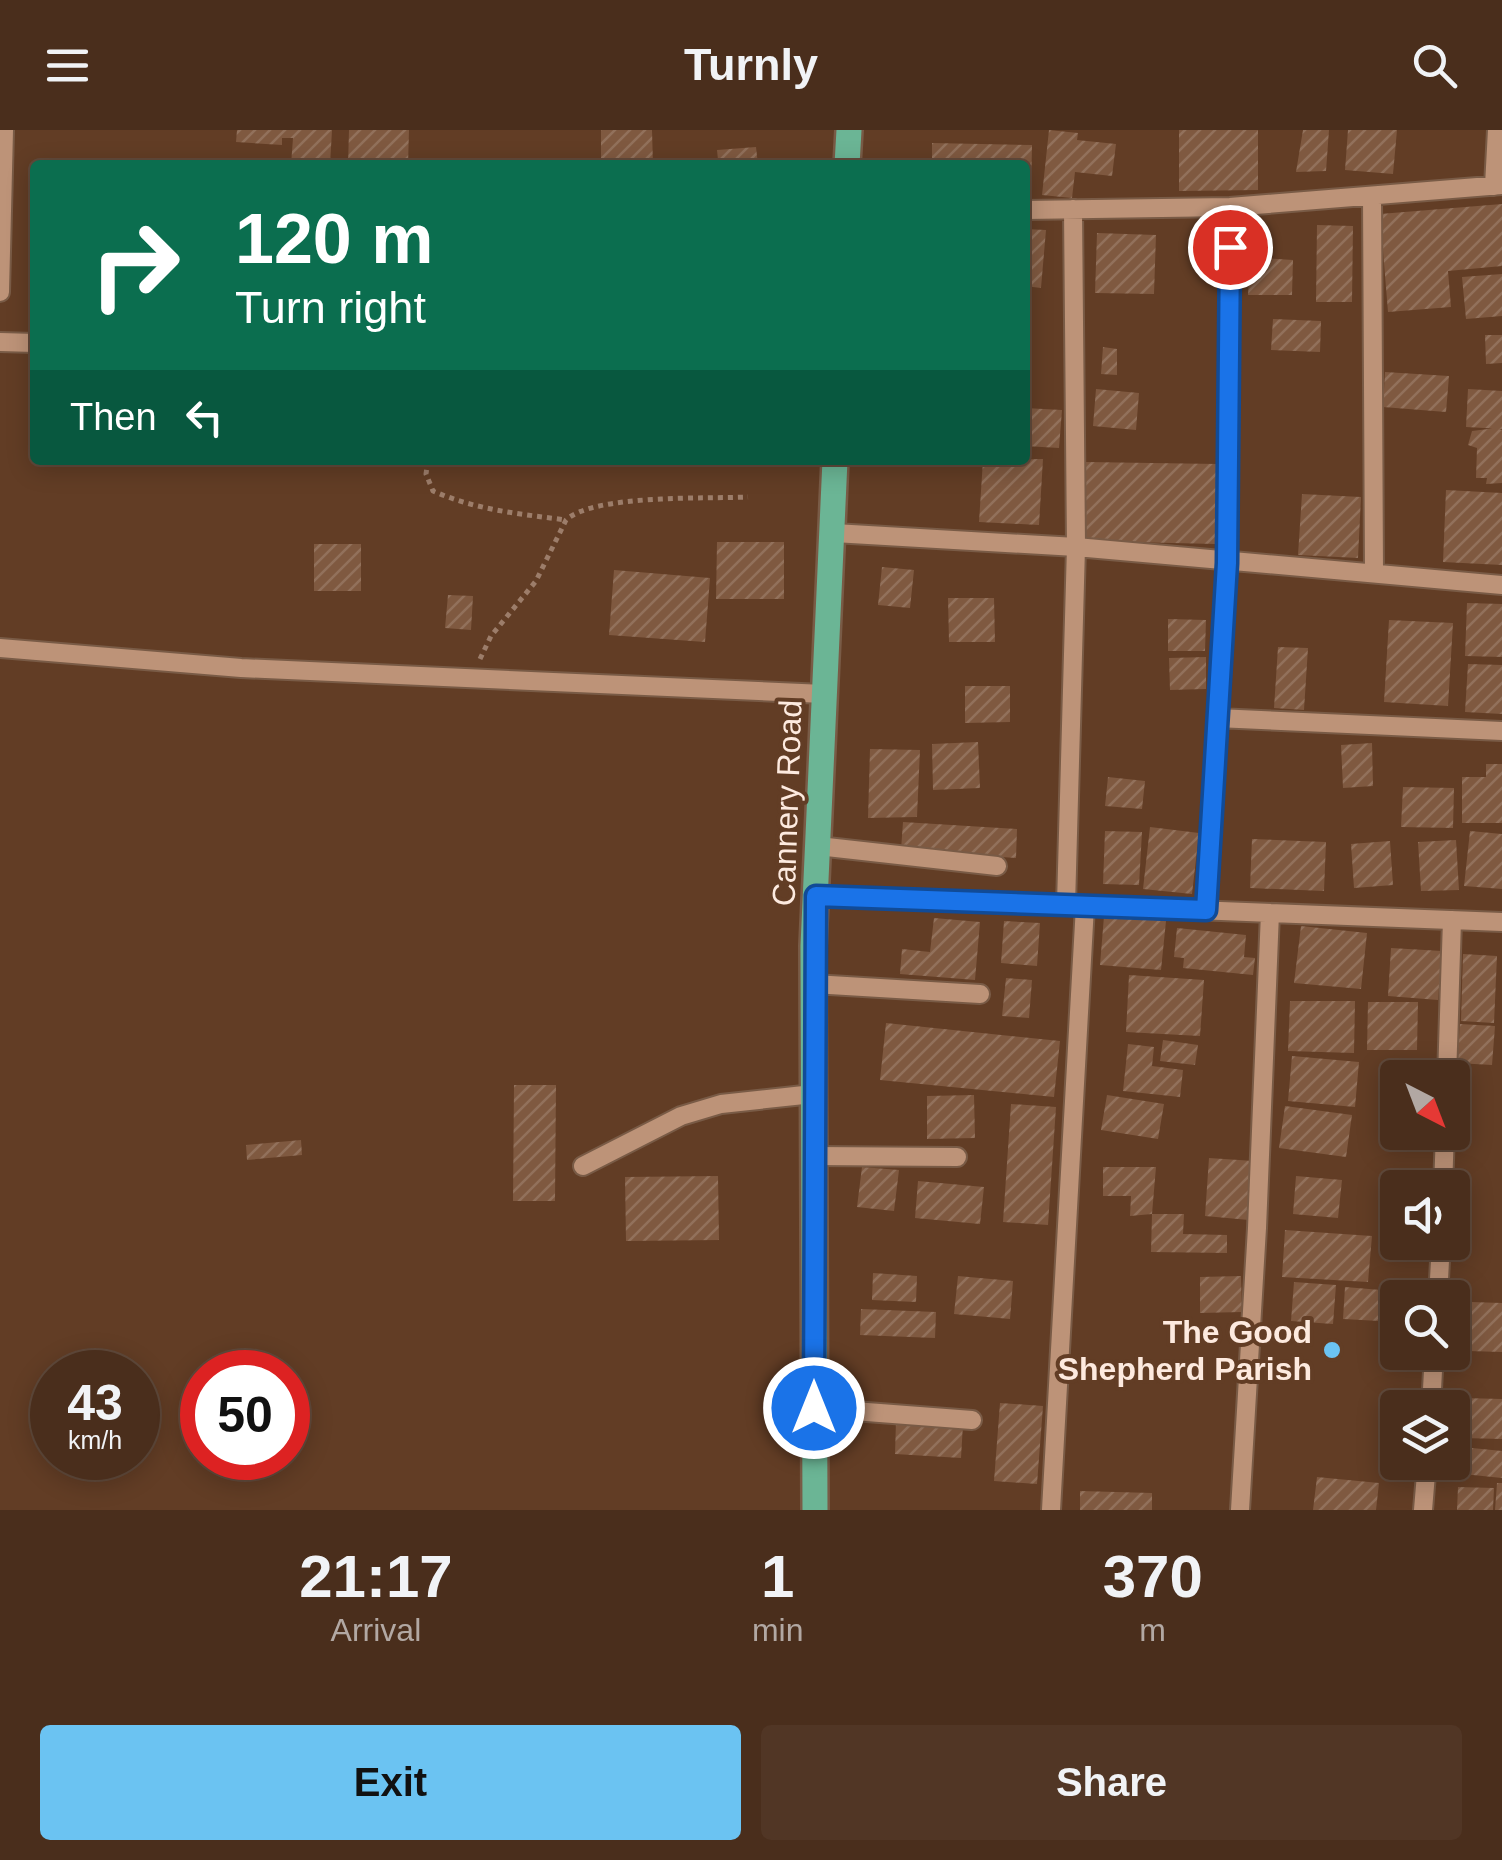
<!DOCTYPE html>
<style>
body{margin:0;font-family:Arial,sans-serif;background:#513625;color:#f1f3f6;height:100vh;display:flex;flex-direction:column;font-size:38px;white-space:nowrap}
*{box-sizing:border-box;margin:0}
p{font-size:32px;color:#b2a8a3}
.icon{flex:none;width:55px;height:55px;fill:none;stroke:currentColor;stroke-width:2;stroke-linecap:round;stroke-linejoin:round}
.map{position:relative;height:1380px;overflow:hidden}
.drawer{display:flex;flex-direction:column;background:#4a2e1c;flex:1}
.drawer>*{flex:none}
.hud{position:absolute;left:30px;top:30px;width:1000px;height:305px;border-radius:10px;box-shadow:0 5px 25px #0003,0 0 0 2px #614a3b;background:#0b6e4f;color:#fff;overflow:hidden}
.needle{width:65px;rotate:138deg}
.fabs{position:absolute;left:1380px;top:930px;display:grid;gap:20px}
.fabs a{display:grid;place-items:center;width:90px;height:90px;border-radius:10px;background:#4a2e1c;box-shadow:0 5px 25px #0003,0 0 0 2px #614a3b;font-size:50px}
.speed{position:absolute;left:30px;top:1220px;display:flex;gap:20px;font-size:50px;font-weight:700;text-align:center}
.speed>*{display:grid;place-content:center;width:130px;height:130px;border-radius:50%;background:#4a2e1c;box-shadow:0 5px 25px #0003,0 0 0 2px #614a3b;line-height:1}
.speed small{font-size:25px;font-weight:400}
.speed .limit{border:15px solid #d22;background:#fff;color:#111}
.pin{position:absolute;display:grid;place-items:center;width:85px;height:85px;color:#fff;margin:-42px;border:5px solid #fff;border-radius:50%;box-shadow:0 2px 10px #0007}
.me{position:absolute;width:110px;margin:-55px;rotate:0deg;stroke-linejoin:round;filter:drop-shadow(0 0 8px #0008)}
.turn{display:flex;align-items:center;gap:35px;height:210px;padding:0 40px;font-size:45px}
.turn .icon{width:130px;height:130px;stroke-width:2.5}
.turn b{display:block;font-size:70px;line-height:85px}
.then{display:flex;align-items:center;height:95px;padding:0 40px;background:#0003;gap:20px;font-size:38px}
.eta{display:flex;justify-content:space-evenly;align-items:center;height:170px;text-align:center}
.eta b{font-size:60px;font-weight:700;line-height:70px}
.action{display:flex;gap:20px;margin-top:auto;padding:20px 40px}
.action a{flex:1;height:115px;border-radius:10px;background:#6bc3f2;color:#111;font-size:40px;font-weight:700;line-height:115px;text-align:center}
.action a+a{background:#513625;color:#f1f3f6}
header{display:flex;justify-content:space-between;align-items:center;height:130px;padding:0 40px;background:#4a2e1c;font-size:45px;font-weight:700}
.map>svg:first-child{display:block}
</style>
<header><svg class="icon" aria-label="menu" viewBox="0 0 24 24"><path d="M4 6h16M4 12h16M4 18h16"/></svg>Turnly<svg class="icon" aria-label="search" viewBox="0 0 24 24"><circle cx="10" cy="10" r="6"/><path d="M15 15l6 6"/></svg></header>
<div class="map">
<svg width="1502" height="1380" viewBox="0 0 1502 1380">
<defs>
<pattern id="building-hatch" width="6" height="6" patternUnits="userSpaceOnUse" patternTransform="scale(2.5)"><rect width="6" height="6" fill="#7f5940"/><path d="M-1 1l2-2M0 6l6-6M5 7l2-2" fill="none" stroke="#92715b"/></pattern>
</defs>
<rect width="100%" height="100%" fill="#623d25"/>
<path fill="url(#building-hatch)" d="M 237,0 L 332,0 L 330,35 L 291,35 L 293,8 L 282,8 L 282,15 L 236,12 Z
M 349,0 L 409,0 L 408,35 L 348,35 Z
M 601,0 L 652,0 L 653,35 L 601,35 Z
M 1049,0 L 1078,3 L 1077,10 L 1116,14 L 1112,46 L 1075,42 L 1072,68 L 1042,65 Z
M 1179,0 L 1258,0 L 1258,60 L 1179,61 Z
M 1303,0 L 1329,0 L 1326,41 L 1296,42 Z
M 1348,0 L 1397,0 L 1393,44 L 1345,40 Z
M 932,13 L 1032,15 L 1031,65 L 1025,65 L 1025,35 L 932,35 Z
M 756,17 L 758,35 L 697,35 L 696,31 L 718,30 L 717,20 Z
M 1502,74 L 1502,136 L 1448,141 L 1451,177 L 1388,182 L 1380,84 Z
M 1317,95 L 1353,96 L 1352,172 L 1316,172 Z
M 1025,99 L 1046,100 L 1041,158 L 1025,156 Z
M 1097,103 L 1156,105 L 1154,164 L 1095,163 Z
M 1250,127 L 1293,130 L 1292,165 L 1248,165 Z
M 1502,144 L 1502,186 L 1466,189 L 1462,147 Z
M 1273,189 L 1321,191 L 1320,222 L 1271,220 Z
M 1485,205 L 1502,205 L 1502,233 L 1486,234 Z
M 1103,217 L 1117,219 L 1117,245 L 1101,244 Z
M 1385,242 L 1449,246 L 1446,282 L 1383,277 Z
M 1096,259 L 1139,263 L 1136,300 L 1093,296 Z
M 1468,259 L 1502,261 L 1502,299 L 1466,297 Z
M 1025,278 L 1062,280 L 1059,318 L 1025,316 Z
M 1496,298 L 1502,300 L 1502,353 L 1486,354 L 1487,348 L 1476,348 L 1477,318 L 1468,315 L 1472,301 Z
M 1043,329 L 1039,395 L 979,392 L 983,330 Z
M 1086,332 L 1218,334 L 1216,414 L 1084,411 Z
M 1446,360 L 1502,363 L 1502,435 L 1443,432 Z
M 1302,364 L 1361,367 L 1358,428 L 1298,425 Z
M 717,412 L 784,412 L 784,469 L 716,469 Z
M 314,414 L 361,414 L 361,461 L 314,461 Z
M 882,437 L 914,440 L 910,478 L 878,475 Z
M 614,440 L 710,448 L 705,512 L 609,505 Z
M 448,465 L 473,466 L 471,500 L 445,498 Z
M 948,468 L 994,468 L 995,512 L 949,512 Z
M 1467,473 L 1502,474 L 1502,527 L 1465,526 Z
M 1168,489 L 1206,490 L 1205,521 L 1168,521 Z
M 1389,490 L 1453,493 L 1448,576 L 1384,572 Z
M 1278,517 L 1308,518 L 1304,580 L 1274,578 Z
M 1206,527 L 1206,559 L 1170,560 L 1169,528 Z
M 1468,534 L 1502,535 L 1502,584 L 1465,582 Z
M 965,556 L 1010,556 L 1010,592 L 965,593 Z
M 978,612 L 980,658 L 933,660 L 932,614 Z
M 1372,613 L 1373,656 L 1343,658 L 1341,615 Z
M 870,619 L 920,620 L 917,687 L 868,688 Z
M 1486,634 L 1502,634 L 1502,693 L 1462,693 L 1462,647 L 1486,647 Z
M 1108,647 L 1145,651 L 1142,679 L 1105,676 Z
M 1403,657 L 1454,658 L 1453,698 L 1401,697 Z
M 903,692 L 1017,699 L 1016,728 L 901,720 Z
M 1150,697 L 1199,703 L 1192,764 L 1143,759 Z
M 1105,701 L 1142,702 L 1139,755 L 1103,754 Z
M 1470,701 L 1502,704 L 1502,759 L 1464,756 Z
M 1252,709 L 1326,712 L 1324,761 L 1250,758 Z
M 1456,710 L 1459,760 L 1421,761 L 1418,712 Z
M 1390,711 L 1393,755 L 1354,758 L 1351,714 Z
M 1104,786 L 1166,791 L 1161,840 L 1100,835 Z
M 934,788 L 980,792 L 975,850 L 900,844 L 902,819 L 930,822 Z
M 1004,791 L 1040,793 L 1037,836 L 1001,833 Z
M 1301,796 L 1367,803 L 1361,859 L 1294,853 Z
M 1177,798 L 1246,805 L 1244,827 L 1255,828 L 1253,845 L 1183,838 L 1184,828 L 1174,827 Z
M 1391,818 L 1442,821 L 1438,870 L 1388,866 Z
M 1463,824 L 1497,826 L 1494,893 L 1461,891 Z
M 1129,845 L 1204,850 L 1200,906 L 1126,902 Z
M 1006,848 L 1032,850 L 1029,888 L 1002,886 Z
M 1290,871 L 1355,871 L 1354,923 L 1288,921 Z
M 1368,872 L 1418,872 L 1417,920 L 1367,920 Z
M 886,893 L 1060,911 L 1054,967 L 880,950 Z
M 1460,894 L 1495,896 L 1492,935 L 1457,933 Z
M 1163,910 L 1198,915 L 1195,935 L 1160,931 Z
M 1128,914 L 1154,917 L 1152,936 L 1183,940 L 1180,967 L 1123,961 Z
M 1292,926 L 1359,932 L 1355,977 L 1288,971 Z
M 1386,929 L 1435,932 L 1434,948 L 1398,948 L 1398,981 L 1382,980 Z
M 514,955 L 556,955 L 555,1071 L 513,1071 Z
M 974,965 L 975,1008 L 927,1009 L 927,966 Z
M 1107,965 L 1164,974 L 1158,1009 L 1101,1000 Z
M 1011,974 L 1056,977 L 1048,1095 L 1003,1092 Z
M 1285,976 L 1352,985 L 1346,1027 L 1279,1018 Z
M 301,1010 L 302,1025 L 247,1030 L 246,1015 Z
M 1209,1028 L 1254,1031 L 1249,1090 L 1205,1086 Z
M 862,1037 L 899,1040 L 894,1081 L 857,1077 Z
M 1103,1037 L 1156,1037 L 1152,1084 L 1130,1086 L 1131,1066 L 1103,1066 Z
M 718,1046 L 719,1110 L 626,1111 L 625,1047 Z
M 1296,1046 L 1342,1050 L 1338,1088 L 1293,1084 Z
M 918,1051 L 984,1057 L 980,1094 L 915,1088 Z
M 1152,1084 L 1184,1084 L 1183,1104 L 1227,1105 L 1227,1123 L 1151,1122 Z
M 1285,1100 L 1372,1106 L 1368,1152 L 1282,1147 Z
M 873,1143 L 917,1146 L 916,1172 L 872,1170 Z
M 958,1146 L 1013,1151 L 1010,1189 L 954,1184 Z
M 1241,1146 L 1242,1182 L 1200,1183 L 1200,1147 Z
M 1294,1152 L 1336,1155 L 1333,1194 L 1291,1191 Z
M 1345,1157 L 1405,1162 L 1404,1168 L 1398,1168 L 1398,1192 L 1343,1189 Z
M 1471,1172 L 1502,1173 L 1502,1222 L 1468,1221 Z
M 861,1179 L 936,1182 L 935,1208 L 860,1205 Z
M 1463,1268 L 1502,1269 L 1502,1309 L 1462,1308 Z
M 1000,1273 L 1043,1276 L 1037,1354 L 994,1351 Z
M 896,1291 L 963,1294 L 961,1328 L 895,1324 Z
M 1452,1316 L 1502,1321 L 1502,1348 L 1434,1341 L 1435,1332 L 1452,1332 Z
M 1317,1347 L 1379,1353 L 1376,1380 L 1313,1380 Z
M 1497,1353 L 1502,1353 L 1502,1380 L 1495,1380 Z
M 1458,1357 L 1494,1358 L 1493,1380 L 1457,1380 Z
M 1080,1361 L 1152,1363 L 1152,1380 L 1080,1380 Z"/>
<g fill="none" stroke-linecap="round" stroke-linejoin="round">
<g stroke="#795b46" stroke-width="22">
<path id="minor" d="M 1494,56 L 1497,0
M 1372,66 L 1374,443
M 1025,80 L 1230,77 L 1502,55
M 0,162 L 4,0
M 0,212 L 35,213
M 834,403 L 1076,417 L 1502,455
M 0,518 L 241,538 L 824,564
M 1217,588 L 1502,601
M 818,716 L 997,736
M 815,765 L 1502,792
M 1066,775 L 1076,417 L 1073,79
M 1206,780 L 1227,433 L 1230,77
M 813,854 L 980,864
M 1447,948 L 1452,790
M 814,1026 L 957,1027
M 583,1036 L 681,986 L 721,974 L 813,964
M 1443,1058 L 1445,1002
M 1438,1168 L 1441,1112
M 814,1278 L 972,1290
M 1431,1278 L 1434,1222
M 1051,1380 L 1085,776
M 1240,1380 L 1257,1098 L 1270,783
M 1423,1380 L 1427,1332"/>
</g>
<g stroke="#795b46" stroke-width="30">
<path id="major" d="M 847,35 L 849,0
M 815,1380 L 813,816 L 835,330"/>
</g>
<path stroke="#9c7d6a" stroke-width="5" stroke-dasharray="5 5" stroke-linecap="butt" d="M 428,330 L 426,344 L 433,361 C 476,380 520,384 566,390
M 480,529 L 491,506 L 536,451 L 566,390 C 594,364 706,369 748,367"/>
<use href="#minor" stroke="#bd9378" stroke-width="18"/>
<use href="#major" stroke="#6bb595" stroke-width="25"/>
</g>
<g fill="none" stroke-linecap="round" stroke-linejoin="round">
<g stroke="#114b97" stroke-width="25">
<path id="route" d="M 814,1278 L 816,766 L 1206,780 L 1227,433 L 1230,117"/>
</g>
<use href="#route" stroke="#1a73e8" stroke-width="18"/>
</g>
<circle fill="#6bc3f2" stroke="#623d25" stroke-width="4" cx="1332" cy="1220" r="10"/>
<g text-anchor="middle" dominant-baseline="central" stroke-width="8" stroke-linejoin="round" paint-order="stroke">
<g font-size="32" fill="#fdeadf" stroke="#623d25">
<text transform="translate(787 673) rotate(-88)">Cannery Road</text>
</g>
<g font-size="32" font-weight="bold" fill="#fdeadf" stroke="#623d25" text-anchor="end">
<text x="1312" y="1202">The Good<tspan x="1312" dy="37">Shepherd Parish</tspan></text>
</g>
</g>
</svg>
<div class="fabs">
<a><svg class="needle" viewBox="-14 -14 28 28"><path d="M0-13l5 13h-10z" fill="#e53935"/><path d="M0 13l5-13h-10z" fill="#b2a8a3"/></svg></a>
<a><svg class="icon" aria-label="sound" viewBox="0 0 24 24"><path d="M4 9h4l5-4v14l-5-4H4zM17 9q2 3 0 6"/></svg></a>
<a><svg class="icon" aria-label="search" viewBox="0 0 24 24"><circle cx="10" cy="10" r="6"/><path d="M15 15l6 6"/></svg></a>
<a><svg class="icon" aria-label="layers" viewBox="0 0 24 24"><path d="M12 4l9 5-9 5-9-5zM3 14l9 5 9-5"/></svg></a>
</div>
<div class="speed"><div>43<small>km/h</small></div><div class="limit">50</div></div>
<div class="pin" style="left:1230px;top:117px;background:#d93025"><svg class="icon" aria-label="arrive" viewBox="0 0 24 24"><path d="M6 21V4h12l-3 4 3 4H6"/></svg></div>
<svg class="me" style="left:814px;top:1278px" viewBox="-20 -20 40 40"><circle r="17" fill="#1a73e8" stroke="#fff" stroke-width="3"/><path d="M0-11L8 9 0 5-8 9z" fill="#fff"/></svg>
<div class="hud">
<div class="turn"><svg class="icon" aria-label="right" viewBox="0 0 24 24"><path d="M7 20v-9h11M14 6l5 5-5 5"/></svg><div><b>120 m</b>Turn right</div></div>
<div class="then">Then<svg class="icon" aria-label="left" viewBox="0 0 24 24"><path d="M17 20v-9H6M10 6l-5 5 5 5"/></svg></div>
</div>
</div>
<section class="drawer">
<div class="eta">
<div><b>21:17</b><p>Arrival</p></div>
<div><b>1</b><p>min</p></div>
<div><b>370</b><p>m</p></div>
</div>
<div class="action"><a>Exit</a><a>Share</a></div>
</section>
